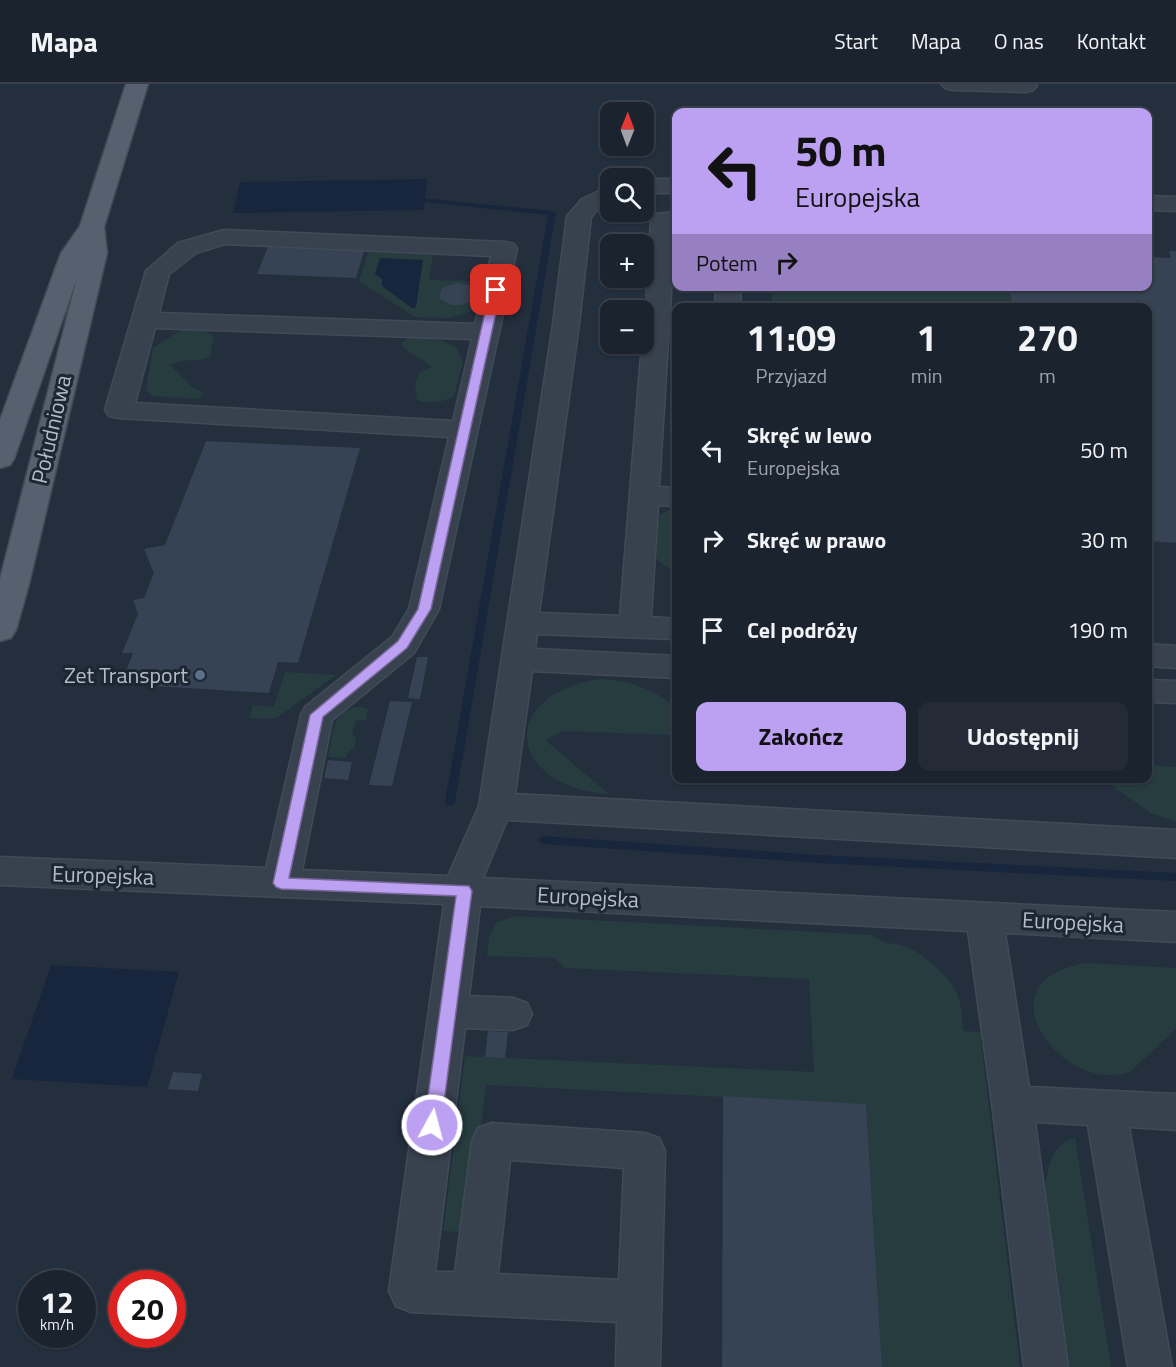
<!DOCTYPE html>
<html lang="pl">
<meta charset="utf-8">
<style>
body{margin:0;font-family:"Titillium Web",sans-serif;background:#242b36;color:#f1f3f6;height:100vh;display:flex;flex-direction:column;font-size:22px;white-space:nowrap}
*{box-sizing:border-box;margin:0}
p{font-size:20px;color:#a0a4aa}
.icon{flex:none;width:33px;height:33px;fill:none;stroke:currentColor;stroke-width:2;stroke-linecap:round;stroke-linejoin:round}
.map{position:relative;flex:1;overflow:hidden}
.side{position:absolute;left:672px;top:219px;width:480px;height:480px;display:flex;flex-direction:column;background:#1b232e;border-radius:12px;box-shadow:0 2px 4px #0004,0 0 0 2px #39404a}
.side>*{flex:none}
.hud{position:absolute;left:672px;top:24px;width:480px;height:183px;border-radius:12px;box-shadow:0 2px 4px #0004,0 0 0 2px #39404a;background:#bca0f2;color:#111;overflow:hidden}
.needle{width:39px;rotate:1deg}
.controls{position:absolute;left:600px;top:18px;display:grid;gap:12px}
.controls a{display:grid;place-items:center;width:54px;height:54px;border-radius:12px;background:#1b232e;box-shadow:0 2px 4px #0004,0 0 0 2px #39404a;font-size:30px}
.speed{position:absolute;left:18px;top:1186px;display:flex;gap:12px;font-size:30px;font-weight:700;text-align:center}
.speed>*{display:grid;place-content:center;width:78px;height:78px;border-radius:50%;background:#1b232e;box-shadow:0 2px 4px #0004,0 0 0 2px #39404a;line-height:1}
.speed small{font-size:15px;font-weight:400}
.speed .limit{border:9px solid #d22;background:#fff;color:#111}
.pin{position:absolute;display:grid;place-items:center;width:51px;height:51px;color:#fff;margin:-26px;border-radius:12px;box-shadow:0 3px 9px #0006}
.me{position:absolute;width:66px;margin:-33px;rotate:7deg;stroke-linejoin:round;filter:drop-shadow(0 0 4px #0008)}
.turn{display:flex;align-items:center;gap:21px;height:126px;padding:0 24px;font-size:27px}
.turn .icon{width:78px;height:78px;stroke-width:2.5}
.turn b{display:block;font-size:42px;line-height:51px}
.then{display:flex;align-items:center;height:57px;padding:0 24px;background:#0003;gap:12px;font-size:22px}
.eta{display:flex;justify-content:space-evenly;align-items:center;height:102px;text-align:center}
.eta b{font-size:36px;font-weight:700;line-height:42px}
.primary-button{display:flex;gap:12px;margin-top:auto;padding:12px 24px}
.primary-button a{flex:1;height:69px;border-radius:12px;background:#bca0f2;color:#111;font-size:24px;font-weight:700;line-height:69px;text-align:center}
.primary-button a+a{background:#242b36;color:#f1f3f6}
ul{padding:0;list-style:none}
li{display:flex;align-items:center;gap:18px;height:90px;padding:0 24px}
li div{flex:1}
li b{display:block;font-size:22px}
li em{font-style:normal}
header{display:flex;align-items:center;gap:36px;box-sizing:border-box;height:84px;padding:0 30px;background:#1b232e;border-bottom:2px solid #39404a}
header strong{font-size:28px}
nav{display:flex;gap:33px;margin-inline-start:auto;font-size:21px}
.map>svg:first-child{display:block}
</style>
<header>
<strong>Mapa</strong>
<nav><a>Start</a><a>Mapa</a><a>O nas</a><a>Kontakt</a></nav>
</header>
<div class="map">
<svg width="1176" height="1283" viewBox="0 0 1176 1283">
<rect width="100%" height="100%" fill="#242f3e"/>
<path fill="#263c3f" d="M 368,168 L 433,171 L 429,196 L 479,197 L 482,200 L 478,219 L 470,228 L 448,234 L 415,233 L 359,197 Z
M 772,203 L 1009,203 L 1013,223 L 772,223 Z
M 181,246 L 206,247 L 214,252 L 210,273 C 197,278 183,274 170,281 L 191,302 L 204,310 L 197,315 L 153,312 L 146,305 L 153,264 Z
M 410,253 L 441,256 L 457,264 L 463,278 L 454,312 C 441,319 431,320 417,316 L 415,301 L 419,289 L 432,283 L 403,263 L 402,258 Z
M 674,423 L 676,423 L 676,486 L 668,484 L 656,475 L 657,441 L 660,431 Z
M 285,588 L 336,591 L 278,633 L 270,635 L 249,634 L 253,621 L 274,623 Z
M 598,595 C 629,596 651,604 676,623 L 676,651 L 563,647 L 545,656 L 609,710 C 511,704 493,614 598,595 Z
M 362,623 L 368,625 L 366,636 L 356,636 L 352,651 L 356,652 L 354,665 L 350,665 L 346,674 L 328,673 C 334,649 331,623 362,623 Z
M 1148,681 L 1176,683 L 1176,738 L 1151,729 L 1102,695 L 1148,694 Z
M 516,832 L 873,851 C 886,863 893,857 907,863 C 924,870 955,897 959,915 C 962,925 962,936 963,947 L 980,948 L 1020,1283 L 882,1283 L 866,1020 L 486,1001 L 468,1149 L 443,1147 L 465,972 L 814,988 L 809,895 L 565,884 L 555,874 L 487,872 L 489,853 L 497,838 Z
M 1086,879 L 1176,884 L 1176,945 L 1131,987 C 1068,1015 973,898 1086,879 Z
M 1075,1054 L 1111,1283 L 1070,1283 L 1045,1103 C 1048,1084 1052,1059 1075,1054 Z"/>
<path fill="#17263c" d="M 427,95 L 424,126 L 233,129 L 240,98 Z
M 380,174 L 423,176 L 416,223 L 412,224 L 382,202 L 382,195 L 375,190 Z
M 51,881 L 179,888 L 147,1003 L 12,995 Z"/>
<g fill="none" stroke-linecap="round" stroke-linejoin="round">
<path fill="#17263c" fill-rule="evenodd" d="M 422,114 L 552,127 L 556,129 L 455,718 L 454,721 L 446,721 L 445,718 L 548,131 L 425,118 L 422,118 Z
M 544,752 L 819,771 L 1176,789 L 1176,797 L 819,779 L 544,760 L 540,759 L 538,756 L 540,753 Z"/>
</g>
<path fill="#364354" d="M 268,163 L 364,167 L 356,194 L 257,190 Z
M 1169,167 L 1176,167 L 1176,459 L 1148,457 L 1148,224 L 1013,224 L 1009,202 L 1148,202 L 1148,173 L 1171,174 Z
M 457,199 L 474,202 L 479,206 L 479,211 L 476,216 L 461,221 L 451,221 L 439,214 L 442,204 Z
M 206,357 L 360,364 L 298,579 L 278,578 L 269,609 L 121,600 L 133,569 L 122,569 L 138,530 L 133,516 L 144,514 L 154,489 L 144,465 L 165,461 Z
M 417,573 L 428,573 L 420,615 L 408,614 Z
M 390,617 L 412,618 L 392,702 L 369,701 Z
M 328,676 L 352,678 L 348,696 L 324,694 Z
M 488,947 L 508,948 L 505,974 L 485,973 Z
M 173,988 L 202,990 L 198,1007 L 168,1005 Z
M 723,1012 L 866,1020 L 882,1283 L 722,1283 Z"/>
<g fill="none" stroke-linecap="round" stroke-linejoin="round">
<g stroke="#414a57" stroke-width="3">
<path id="minor" d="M 941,0 L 1036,0 L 1037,2 L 1033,6 L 1026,8 L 952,6 L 945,4 Z
M 644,95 L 676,95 L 676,109 L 644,109 Z
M 610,102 L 610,118 L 598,125 L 591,133 L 579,240 L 539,529 L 620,532 L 642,260 L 644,260 L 651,135 L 655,130 L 676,128 L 659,403 L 676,404 L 676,422 L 658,421 L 651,533 L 676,535 L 676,555 L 537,550 L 535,565 L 676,572 L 676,594 L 532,587 L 515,710 L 1176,746 L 1176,774 L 507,736 L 483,794 L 1176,828 L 1176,858 L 1005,849 L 1029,1003 L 1176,1010 L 1176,1046 L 1129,1043 L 1172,1283 L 1128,1283 L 1088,1041 L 1035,1038 L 1068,1283 L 1024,1283 L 992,1019 L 968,847 L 480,822 L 469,912 L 513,914 L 527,919 L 532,930 L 527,941 L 513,946 L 465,944 L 435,1188 L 455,1188 L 472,1057 L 478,1044 L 492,1039 L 645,1049 L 659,1054 L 665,1067 L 660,1283 L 616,1283 L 617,1238 L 411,1228 L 396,1222 L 389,1207 L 444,820 L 0,801 L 0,773 L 266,784 L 301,631 L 305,623 L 392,553 L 409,525 L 449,353 L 119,334 L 109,332 L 105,326 L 146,187 L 178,159 L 224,146 L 505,158 L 514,160 L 517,165 L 439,525 L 414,569 L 332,636 L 302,786 L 448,792 L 479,722 L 553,240 L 567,132 L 582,115 ZM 225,160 L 491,172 L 475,240 L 159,229 L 169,190 L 196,169 ZM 155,244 L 472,255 L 453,337 L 135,319 ZM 510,1076 L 624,1084 L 619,1196 L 498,1190 Z
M 1148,112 L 1176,113 L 1176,127 L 1148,126 Z
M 716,202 L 740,202 L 741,224 L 715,224 Z
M 1148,560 L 1176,562 L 1176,584 L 1148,582 Z
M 1148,596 L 1176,597 L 1176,619 L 1148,618 Z"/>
</g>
<g stroke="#414a57" stroke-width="3">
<path id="major" d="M 126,0 L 148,0 L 104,143 L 107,169 L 29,500 L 16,546 L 11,554 L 0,557 L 0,495 L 77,194 L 14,375 L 10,381 L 0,384 L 0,336 L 61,169 L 80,142 Z"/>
</g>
<use href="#minor" fill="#38414e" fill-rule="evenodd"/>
<use href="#major" fill="#56606e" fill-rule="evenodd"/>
</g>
<path fill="#bca0f2" stroke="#7a689d" stroke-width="1.5" d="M 496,203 L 501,206 L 431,525 L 407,564 L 323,633 L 289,794 L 469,802 L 472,807 L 441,1041 L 438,1047 L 432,1049 L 426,1047 L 424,1041 L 456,812 L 281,805 L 276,803 L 273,799 L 310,631 L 398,557 L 418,525 L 490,206 Z"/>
<circle fill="#5c6f8a" stroke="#1d2633" stroke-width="2" cx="200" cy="591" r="6"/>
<g text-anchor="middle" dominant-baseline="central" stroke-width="6" stroke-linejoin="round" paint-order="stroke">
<g font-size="22" fill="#b4bcc9" stroke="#1d2633">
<text transform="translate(51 345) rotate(-77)">Południowa</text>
<text transform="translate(103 791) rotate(2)">Europejska</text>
<text transform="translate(588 813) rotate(3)">Europejska</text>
<text transform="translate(1073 838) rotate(3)">Europejska</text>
</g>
<g font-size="22" fill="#b4bcc9" stroke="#1d2633" text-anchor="end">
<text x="188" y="591">Zet Transport</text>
</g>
</g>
</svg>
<div class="controls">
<a><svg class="needle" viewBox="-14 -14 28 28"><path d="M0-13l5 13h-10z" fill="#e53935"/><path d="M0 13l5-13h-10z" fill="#a0a4aa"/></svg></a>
<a><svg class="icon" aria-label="search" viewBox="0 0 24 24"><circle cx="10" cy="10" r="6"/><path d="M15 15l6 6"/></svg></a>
<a>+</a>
<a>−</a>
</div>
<div class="speed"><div>12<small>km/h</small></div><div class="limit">20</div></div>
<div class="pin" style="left:496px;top:206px;background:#d93025"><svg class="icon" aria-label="arrive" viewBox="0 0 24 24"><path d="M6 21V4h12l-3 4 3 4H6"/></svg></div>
<svg class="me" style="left:432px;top:1041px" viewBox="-20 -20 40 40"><circle r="17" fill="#bca0f2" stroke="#fff" stroke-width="3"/><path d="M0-11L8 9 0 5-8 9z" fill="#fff"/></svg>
<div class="hud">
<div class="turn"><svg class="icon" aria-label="left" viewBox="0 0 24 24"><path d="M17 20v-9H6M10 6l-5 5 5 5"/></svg><div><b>50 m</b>Europejska</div></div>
<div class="then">Potem<svg class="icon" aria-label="right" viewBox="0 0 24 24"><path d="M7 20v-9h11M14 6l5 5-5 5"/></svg></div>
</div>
<section class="side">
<div class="eta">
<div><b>11:09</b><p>Przyjazd</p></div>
<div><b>1</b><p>min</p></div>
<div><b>270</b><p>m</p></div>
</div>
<ul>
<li><svg class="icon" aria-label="left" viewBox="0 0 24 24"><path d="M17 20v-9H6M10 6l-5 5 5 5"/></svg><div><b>Skręć w lewo</b><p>Europejska</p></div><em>50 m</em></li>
<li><svg class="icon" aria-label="right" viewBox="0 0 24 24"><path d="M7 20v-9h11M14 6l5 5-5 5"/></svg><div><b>Skręć w prawo</b></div><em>30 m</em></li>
<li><svg class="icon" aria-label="arrive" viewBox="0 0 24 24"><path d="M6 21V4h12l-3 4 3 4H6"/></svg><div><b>Cel podróży</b></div><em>190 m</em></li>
</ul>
<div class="primary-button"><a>Zakończ</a><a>Udostępnij</a></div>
</section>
</div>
